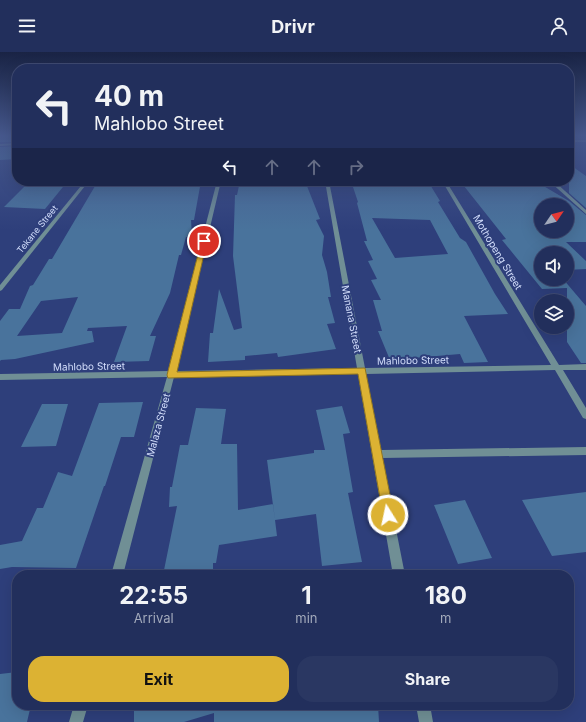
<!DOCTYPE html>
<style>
body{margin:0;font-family:Inter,sans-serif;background:#2a3762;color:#f1f3f6;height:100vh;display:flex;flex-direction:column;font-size:15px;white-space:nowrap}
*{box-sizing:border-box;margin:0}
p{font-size:13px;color:#a2a9bb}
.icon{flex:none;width:22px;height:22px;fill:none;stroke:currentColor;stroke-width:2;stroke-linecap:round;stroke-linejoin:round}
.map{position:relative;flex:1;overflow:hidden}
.panel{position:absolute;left:12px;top:518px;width:562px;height:140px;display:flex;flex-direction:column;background:#222f5c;border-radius:16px;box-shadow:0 4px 16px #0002,0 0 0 1px #3f4a72}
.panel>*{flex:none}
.top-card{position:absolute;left:12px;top:12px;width:562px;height:122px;border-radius:16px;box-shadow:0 4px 16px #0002,0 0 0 1px #3f4a72;background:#222f5c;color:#f1f3f6;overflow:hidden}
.needle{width:26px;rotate:55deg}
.controls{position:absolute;left:534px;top:146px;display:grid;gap:8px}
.controls a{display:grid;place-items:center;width:40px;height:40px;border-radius:50%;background:#222f5c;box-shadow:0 4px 16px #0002,0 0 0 1px #3f4a72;font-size:20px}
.pin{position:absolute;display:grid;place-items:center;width:34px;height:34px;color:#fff;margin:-17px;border:2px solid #fff;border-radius:50%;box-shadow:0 1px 4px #0007}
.me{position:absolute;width:44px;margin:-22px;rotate:350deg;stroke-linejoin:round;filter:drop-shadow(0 0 3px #0008)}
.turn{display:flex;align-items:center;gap:14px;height:84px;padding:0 16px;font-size:18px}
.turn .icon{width:52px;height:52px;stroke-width:2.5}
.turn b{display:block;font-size:28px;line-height:34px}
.lanes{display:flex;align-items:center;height:38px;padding:0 16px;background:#0003;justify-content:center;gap:20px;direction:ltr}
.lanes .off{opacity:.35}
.eta{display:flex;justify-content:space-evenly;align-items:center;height:68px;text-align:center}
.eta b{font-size:24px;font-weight:700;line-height:28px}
.action{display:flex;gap:8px;margin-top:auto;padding:8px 16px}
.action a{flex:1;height:46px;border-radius:16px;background:#dcb233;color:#111;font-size:16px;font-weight:700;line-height:46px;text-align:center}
.action a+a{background:#2a3762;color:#f1f3f6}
header{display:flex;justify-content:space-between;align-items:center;height:52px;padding:0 16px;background:#222f5c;font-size:18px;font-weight:700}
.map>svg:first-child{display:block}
</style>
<header><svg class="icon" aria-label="menu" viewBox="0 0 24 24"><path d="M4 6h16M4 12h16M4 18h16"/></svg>Drivr<svg class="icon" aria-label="person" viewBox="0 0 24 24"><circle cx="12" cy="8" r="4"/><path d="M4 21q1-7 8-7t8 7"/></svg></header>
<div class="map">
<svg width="586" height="670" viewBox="0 0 586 670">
<rect width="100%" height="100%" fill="#2e3f7b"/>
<path fill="#49739c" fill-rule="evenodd" d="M 0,84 L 17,84 L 17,90 L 0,90 Z
M 17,94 L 17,107 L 0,108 L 0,95 Z
M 569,112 L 586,124 L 586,156 L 569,141 Z
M 98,129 L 201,129 L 194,168 L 191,168 L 192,184 L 186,185 L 181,203 L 179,203 L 170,241 L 150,284 L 156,284 L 149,309 L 114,310 L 127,274 L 88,276 L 87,279 L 92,279 L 94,290 L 15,307 L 1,308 L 0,309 L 0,269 L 9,257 L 20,257 L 30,234 L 33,233 L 49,207 L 52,207 ZM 78,245 L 62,281 L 17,284 L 41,249 Z
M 240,129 L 257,129 L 257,132 L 305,129 L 320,167 L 316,168 L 324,184 L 322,203 L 327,220 L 331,245 L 328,245 L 335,271 L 327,272 L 336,297 L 278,305 L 277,301 L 245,304 L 245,308 L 208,310 L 210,281 L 213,281 L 219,237 L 234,278 L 242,276 L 233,204 L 235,143 L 237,143 Z
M 390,129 L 392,132 L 411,131 L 415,129 L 429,131 L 440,149 L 438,150 L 460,186 L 466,190 L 495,242 L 508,262 L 464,264 L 488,310 L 464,311 L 460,302 L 390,308 L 378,279 L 382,279 L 373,248 L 381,248 L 371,228 L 377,227 L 368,209 L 373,208 L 364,189 L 367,189 L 357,151 L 358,150 L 352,132 ZM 372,166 L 430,168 L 448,202 L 395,206 Z
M 460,129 L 480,129 L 487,134 L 524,129 L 535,129 L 569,149 L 586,163 L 586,190 L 566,190 L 586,209 L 586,217 L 567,218 L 567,201 L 541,201 L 541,227 L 563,227 L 586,254 L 586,311 L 581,311 L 567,290 L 567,236 L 542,237 L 502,188 L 506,187 ZM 541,153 L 567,153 L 567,179 L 541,179 Z
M 46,130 L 67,130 L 45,157 L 4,155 L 26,133 L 44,132 Z
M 143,350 L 134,385 L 121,385 L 105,434 L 104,434 L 76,516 L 12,515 L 0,517 L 0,493 L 22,489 L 37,456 L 43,456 L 58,420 L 72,424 L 99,351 Z
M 42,352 L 68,352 L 56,394 L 21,395 Z
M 342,354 L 350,381 L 343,382 L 353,440 L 348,441 L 362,510 L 322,514 L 316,462 L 275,468 L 267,408 L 314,401 L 314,398 L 325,398 L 316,358 Z
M 196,356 L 226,357 L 221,392 L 237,392 L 238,458 L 273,452 L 277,484 L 219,493 L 216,511 L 213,511 L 213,523 L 163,523 L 177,454 L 169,455 L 170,435 L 172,435 L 180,393 L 188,393 Z
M 586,440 L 586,500 L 552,504 L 522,448 Z
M 465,448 L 492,506 L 458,512 L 434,453 Z
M 17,620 L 17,653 L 31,653 L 27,670 L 0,670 L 0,622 Z
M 134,653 L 378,653 L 379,670 L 214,670 L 214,661 L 184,670 L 134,670 Z"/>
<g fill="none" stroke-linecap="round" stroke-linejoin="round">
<path fill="#708f95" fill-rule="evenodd" d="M 569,88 L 586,88 L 586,90 L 569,90 Z
M 17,91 L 17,93 L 0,94 L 0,92 Z
M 85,129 L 89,129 L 2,238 L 0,239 L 0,233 Z
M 217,129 L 221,129 L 176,319 L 357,316 L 325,129 L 329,129 L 365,316 L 551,313 L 442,129 L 446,129 L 559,313 L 586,312 L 586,318 L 563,318 L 586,356 L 586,367 L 583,366 L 555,318 L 366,322 L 381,398 L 586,395 L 586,403 L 382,406 L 405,523 L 393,523 L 358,322 L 174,325 L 123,523 L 111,523 L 167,325 L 0,328 L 0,322 L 168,319 Z
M 549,129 L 554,129 L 586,158 L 586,162 Z
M 74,653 L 88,653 L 83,670 L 69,670 Z
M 416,653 L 430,653 L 433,670 L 419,670 Z"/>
</g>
<linearGradient id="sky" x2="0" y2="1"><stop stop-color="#192344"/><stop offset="0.47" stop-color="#46588d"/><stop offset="1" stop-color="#46588d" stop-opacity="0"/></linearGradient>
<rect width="586" height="178" fill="url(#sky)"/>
<path fill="#dcb233" stroke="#8f7421" d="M 202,187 L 207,189 L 177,320 L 365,316 L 394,463 L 393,467 L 388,469 L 384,467 L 383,463 L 358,322 L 168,326 L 167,323 Z"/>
<g text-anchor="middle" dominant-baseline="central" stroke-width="4" stroke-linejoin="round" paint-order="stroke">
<g font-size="9" fill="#d3defc" stroke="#2e3f7b">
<text transform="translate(37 177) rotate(-51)">Tekane Street</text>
</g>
<g font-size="10" fill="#d3defc" stroke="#2e3f7b">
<text transform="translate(498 200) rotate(59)">Mothopeng Street</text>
<text transform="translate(352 267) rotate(79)">Manana Street</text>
<text transform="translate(413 308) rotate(-1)">Mahlobo Street</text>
<text transform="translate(89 314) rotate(-1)">Mahlobo Street</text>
<text transform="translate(158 373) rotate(-75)">Malaza Street</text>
</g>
</g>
</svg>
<div class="controls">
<a><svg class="needle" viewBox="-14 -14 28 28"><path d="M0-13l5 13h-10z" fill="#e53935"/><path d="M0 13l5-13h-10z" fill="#a2a9bb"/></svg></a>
<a><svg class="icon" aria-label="sound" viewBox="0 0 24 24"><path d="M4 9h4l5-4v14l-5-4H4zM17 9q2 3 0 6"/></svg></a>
<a><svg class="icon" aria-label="layers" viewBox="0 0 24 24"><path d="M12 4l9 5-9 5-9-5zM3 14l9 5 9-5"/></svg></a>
</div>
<div class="pin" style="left:204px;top:189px;background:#d93025"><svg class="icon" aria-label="arrive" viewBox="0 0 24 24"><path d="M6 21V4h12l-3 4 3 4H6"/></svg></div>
<svg class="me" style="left:388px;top:463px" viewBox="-20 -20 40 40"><circle r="17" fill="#dcb233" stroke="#fff" stroke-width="3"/><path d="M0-11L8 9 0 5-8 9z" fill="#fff"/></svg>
<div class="top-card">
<div class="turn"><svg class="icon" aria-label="left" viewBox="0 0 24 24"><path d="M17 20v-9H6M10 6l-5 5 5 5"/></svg><div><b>40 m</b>Mahlobo Street</div></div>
<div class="lanes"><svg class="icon" aria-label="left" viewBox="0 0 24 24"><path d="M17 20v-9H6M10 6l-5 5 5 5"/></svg><svg class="icon off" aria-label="ahead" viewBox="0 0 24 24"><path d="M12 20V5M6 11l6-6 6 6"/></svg><svg class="icon off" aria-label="ahead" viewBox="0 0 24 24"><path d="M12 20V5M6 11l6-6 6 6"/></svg><svg class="icon off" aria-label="right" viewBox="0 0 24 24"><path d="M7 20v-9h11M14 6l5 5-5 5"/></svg></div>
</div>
<section class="panel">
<div class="eta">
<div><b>22:55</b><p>Arrival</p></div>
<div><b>1</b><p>min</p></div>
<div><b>180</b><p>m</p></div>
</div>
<div class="action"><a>Exit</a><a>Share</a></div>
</section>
</div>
